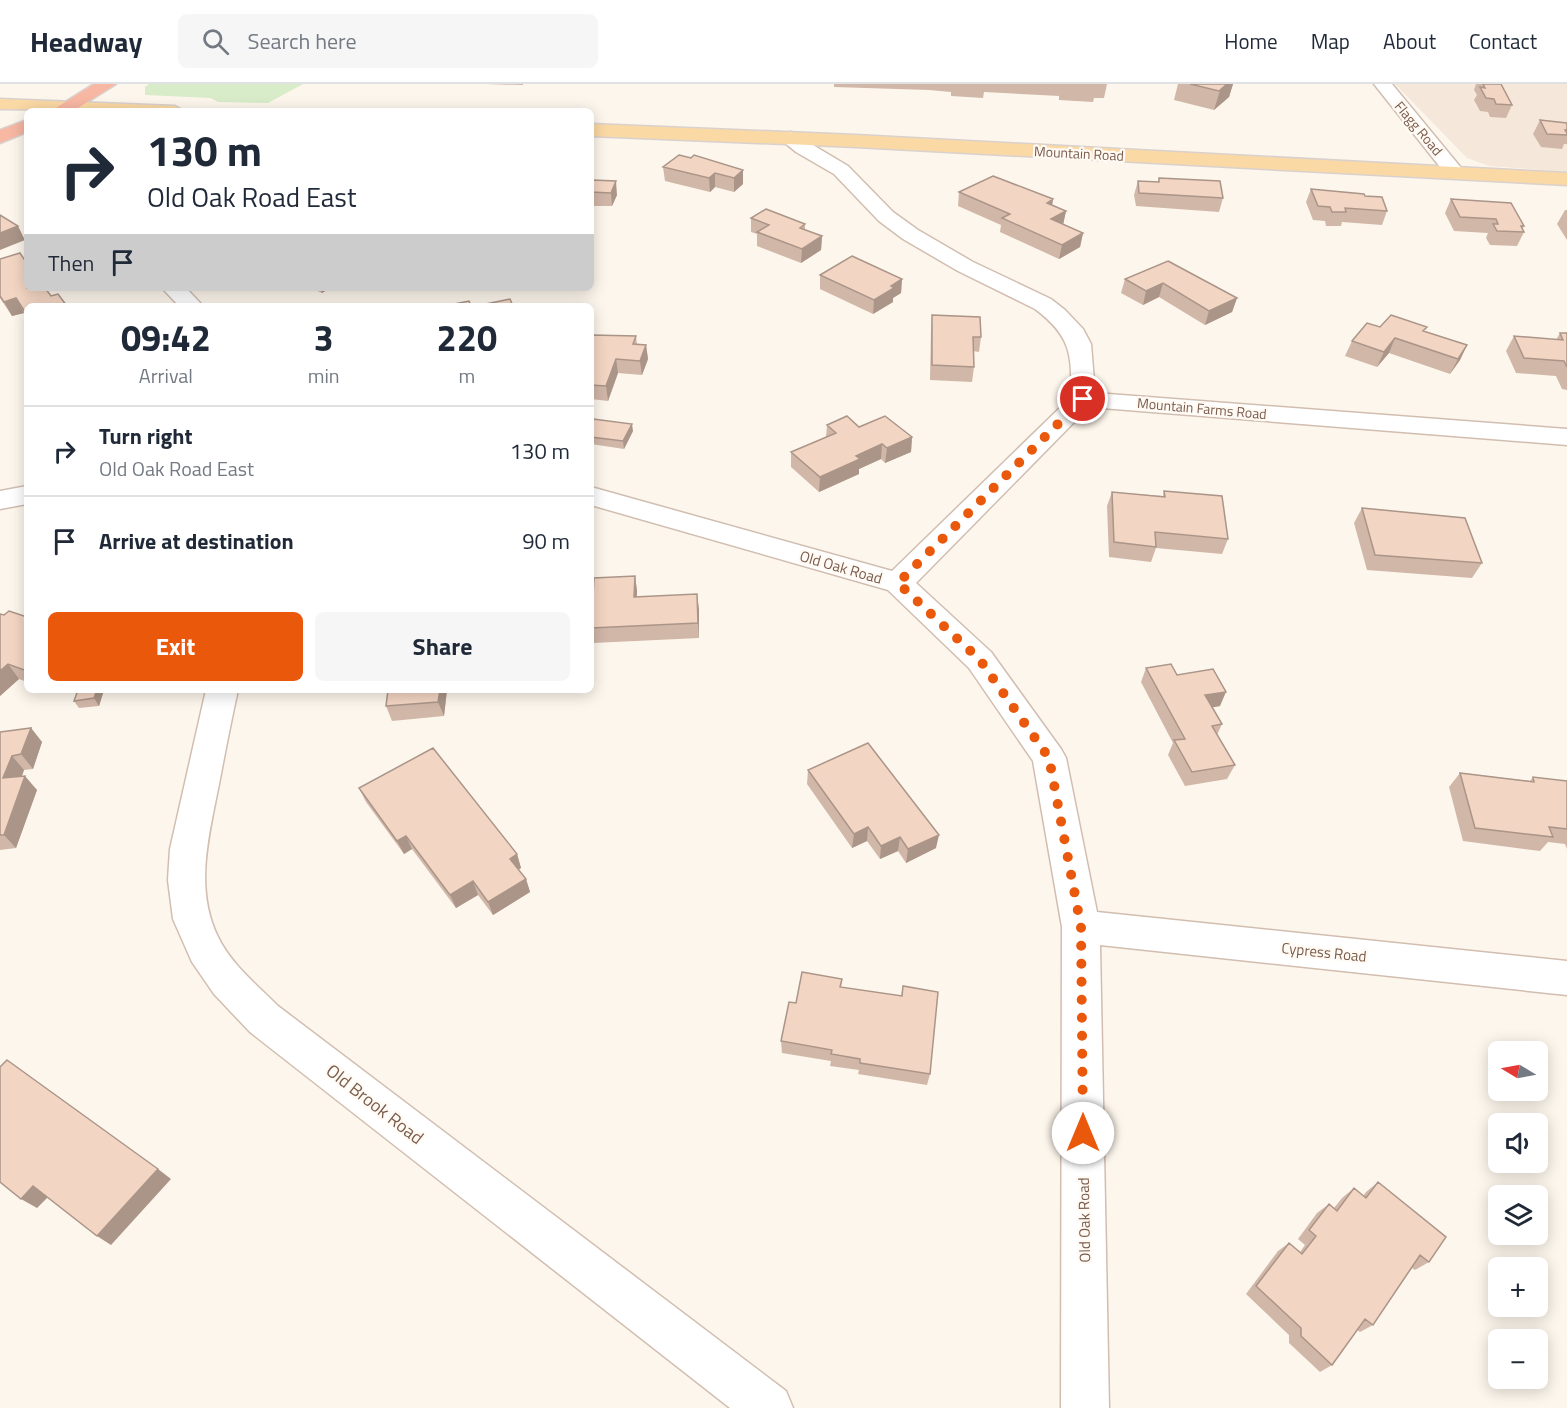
<!DOCTYPE html>
<meta charset="utf-8">
<style>
body{margin:0;font-family:"Titillium Web",sans-serif;background:#f6f6f7;color:#1f2937;height:100vh;display:flex;flex-direction:column;font-size:22px;white-space:nowrap}
*{box-sizing:border-box;margin:0}
p{font-size:20px;color:#747a83}
.icon{flex:none;width:33px;height:33px;fill:none;stroke:currentColor;stroke-width:2;stroke-linecap:round;stroke-linejoin:round}
.map{position:relative;flex:1;overflow:hidden}
.panel{position:absolute;left:24px;top:219px;width:570px;height:390px;display:flex;flex-direction:column;background:#fff;border-radius:9px;box-shadow:0 3px 15px #0003}
.panel>*{flex:none}
.hud{position:absolute;left:24px;top:24px;width:570px;height:183px;border-radius:9px;box-shadow:0 3px 15px #0003;background:#fff;color:#1f2937;overflow:hidden}
.needle{width:39px;rotate:280deg}
.tools{position:absolute;left:1488px;top:957px;display:grid;gap:12px}
.tools a{display:grid;place-items:center;width:60px;height:60px;border-radius:9px;background:#fff;box-shadow:0 3px 15px #0003;font-size:30px}
.pin{position:absolute;display:grid;place-items:center;width:51px;height:51px;color:#fff;margin:-26px;border:3px solid #fff;border-radius:50%;box-shadow:0 2px 6px #0007}
.me{position:absolute;width:66px;margin:-33px;rotate:0deg;stroke-linejoin:round;filter:drop-shadow(0 0 4px #0008)}
.turn{display:flex;align-items:center;gap:21px;height:126px;padding:0 24px;font-size:27px}
.turn .icon{width:78px;height:78px;stroke-width:2.5}
.turn b{display:block;font-size:42px;line-height:51px}
.then{display:flex;align-items:center;height:57px;padding:0 24px;background:#0003;gap:12px;font-size:22px}
.eta{display:flex;justify-content:space-evenly;align-items:center;height:102px;text-align:center}
.eta b{font-size:36px;font-weight:700;line-height:42px}
.button{display:flex;gap:12px;margin-top:auto;padding:12px 24px}
.button a{flex:1;height:69px;border-radius:9px;background:#ea580c;color:#fff;font-size:24px;font-weight:700;line-height:69px;text-align:center}
.button a+a{background:#f6f6f7;color:#1f2937}
ul{padding:0;list-style:none}
li{display:flex;align-items:center;gap:18px;height:90px;padding:0 24px;border-top:2px solid #e0e1e3}
li div{flex:1}
li b{display:block;font-size:22px}
li em{font-style:normal}
header{display:flex;align-items:center;gap:36px;box-sizing:border-box;height:84px;padding:0 30px;background:#fff;border-bottom:2px solid #e0e1e3}
header strong{font-size:28px}
nav{display:flex;gap:33px;margin-inline-start:auto;font-size:21px}
.search{width:420px;height:54px;background:#f6f6f7;display:flex;align-items:center;gap:15px;box-sizing:border-box;padding:0 21px;border-radius:9px;color:#747a83;font-size:22px}
.map>svg:first-child{display:block}
</style>
<header>
<strong>Headway</strong>
<div class="search"><svg class="icon" aria-label="search" viewBox="0 0 24 24"><circle cx="10" cy="10" r="6"/><path d="M15 15l6 6"/></svg>Search here</div>
<nav><a>Home</a><a>Map</a><a>About</a><a>Contact</a></nav>
</header>
<div class="map">
<svg width="1567" height="1324" viewBox="0 0 1567 1324">
<rect width="100%" height="100%" fill="#fdf6ec"/>
<path fill="#f5e8da" d="M 1395,0 L 1567,0 L 1567,88 L 1489,82 L 1467,74 Z"/>
<path fill="#d8ecc9" d="M 149,0 L 303,0 L 268,19 L 218,18 L 211,14 L 145,11 L 145,3 Z"/>
<g fill="none" stroke-linecap="round" stroke-linejoin="round">
<g stroke="#d1beb0" stroke-width="3">
<path id="minor" d="M 1374,0 L 1392,0 L 1462,85 L 1465,89 L 1462,93 L 1448,93 Z
M 791,48 L 848,82 L 893,128 L 918,146 L 973,178 L 1051,215 L 1065,226 L 1083,245 L 1091,260 L 1095,309 L 1567,345 L 1567,361 L 1089,323 L 916,499 L 991,568 L 1061,665 L 1066,674 L 1097,828 L 1567,877 L 1567,911 L 1100,861 L 1109,1324 L 1061,1324 L 1062,843 L 1033,677 L 969,584 L 888,506 L 591,421 L 591,403 L 892,487 L 1071,313 C 1072,270 1071,252 1035,225 L 958,187 L 903,155 L 879,137 L 834,90 L 796,68 L 784,58 L 782,54 L 784,50 Z
M 162,204 L 186,204 L 203,222 L 179,222 Z
M 27,402 L 27,420 L 0,425 L 0,407 Z
M 206,606 L 238,606 C 231,637 225,669 219,700 C 209,751 194,804 218,853 C 231,880 257,901 278,922 L 786,1307 L 793,1324 L 730,1324 L 250,948 L 214,910 L 192,878 L 173,835 L 168,796 L 170,765 Z"/>
</g>
<g stroke="#dad1cd" stroke-width="3">
<path id="major" d="M 0,15 L 175,22 L 184,27 L 0,25 Z
M 591,40 L 856,51 L 1567,89 L 1567,101 L 856,63 L 591,52 Z"/>
</g>
<g stroke="#dad1cd" stroke-width="3">
<path id="highway" d="M 94,0 L 116,0 L 73,27 L 51,27 Z
M 27,36 L 27,48 L 0,59 L 0,46 Z"/>
</g>
<use href="#minor" fill="#fff" fill-rule="evenodd"/>
<use href="#major" fill="#fbd9a5" fill-rule="evenodd"/>
<use href="#highway" fill="#f7b7a3" fill-rule="evenodd"/>
</g>
<path fill="#d1b7a8" d="M 487,0 L 523,0 L 523,1 Z
M 834,0 L 1107,0 L 1104,14 L 1094,14 L 1093,18 L 1059,16 L 1059,12 L 984,8 L 983,14 L 951,12 L 951,8 L 929,6 L 834,3 Z
M 1178,0 L 1233,0 L 1229,13 L 1214,26 L 1174,16 Z
M 1476,0 L 1501,0 L 1512,21 L 1506,34 L 1490,33 L 1488,28 L 1480,27 L 1474,16 L 1477,11 L 1474,6 Z
M 1540,36 L 1567,39 L 1567,60 L 1564,60 L 1562,65 L 1541,63 L 1533,50 Z
M 663,83 L 743,86 L 743,100 L 734,108 L 715,103 L 710,108 L 665,97 Z
M 591,92 L 592,96 L 617,111 L 612,122 L 591,122 Z
M 1159,94 L 1223,114 L 1219,128 L 1136,122 L 1134,111 L 1138,97 L 1158,98 Z
M 1311,105 L 1387,127 L 1382,141 L 1342,138 L 1341,142 L 1326,142 L 1325,137 L 1313,136 L 1306,118 Z
M 959,108 L 1053,115 L 1052,121 L 1066,127 L 1063,140 L 1083,149 L 1080,163 L 1059,175 L 1000,148 L 1001,141 L 958,122 Z
M 1451,115 L 1524,142 L 1522,145 L 1524,148 L 1517,162 L 1490,161 L 1486,154 L 1488,149 L 1454,147 L 1445,129 Z
M 1565,126 L 1567,126 L 1567,156 L 1557,140 Z
M 751,134 L 805,140 L 805,146 L 822,152 L 821,166 L 801,179 L 757,162 L 757,150 L 751,148 Z
M 0,175 L 27,222 L 27,233 L 24,229 L 12,232 L 0,214 Z
M 1168,177 L 1237,214 L 1232,228 L 1205,241 L 1159,213 L 1143,221 L 1121,209 L 1125,195 Z
M 820,191 L 902,195 L 901,209 L 893,214 L 893,218 L 873,230 L 820,205 Z
M 311,204 L 330,204 L 322,209 Z
M 932,231 L 981,253 L 979,268 L 973,267 L 974,283 L 972,298 L 930,296 L 931,245 Z
M 1380,243 L 1425,247 L 1467,261 L 1460,276 L 1450,290 L 1389,269 L 1377,283 L 1345,272 L 1352,257 Z
M 1560,249 L 1567,249 L 1567,306 L 1562,305 L 1556,292 L 1516,289 L 1506,267 L 1514,252 L 1556,256 Z
M 591,251 L 636,252 L 637,260 L 646,261 L 648,275 L 642,291 L 618,289 L 608,317 L 591,315 Z
M 591,339 L 633,347 L 624,365 L 591,360 Z
M 827,341 L 859,343 L 912,353 L 911,368 L 885,379 L 881,375 L 859,385 L 859,390 L 819,408 L 791,383 L 791,368 L 826,353 Z
M 1164,407 L 1228,455 L 1222,470 L 1156,464 L 1151,478 L 1109,473 L 1107,422 L 1112,408 L 1163,412 Z
M 1362,424 L 1482,479 L 1472,494 L 1367,486 L 1354,439 Z
M 635,492 L 637,507 L 637,513 L 699,525 L 699,554 L 593,559 L 591,546 L 591,537 Z
M 0,530 L 4,531 L 27,533 L 27,598 L 19,595 L 0,612 Z
M 1146,584 L 1177,591 L 1220,622 L 1212,623 L 1222,640 L 1217,651 L 1235,681 L 1227,695 L 1185,702 L 1168,671 L 1173,659 L 1141,598 Z
M 104,606 L 99,622 L 79,624 L 74,617 Z
M 388,606 L 447,606 L 444,632 L 392,637 L 386,622 Z
M 31,644 L 42,658 L 33,685 L 24,686 L 22,692 L 37,706 L 16,764 L 0,766 L 0,648 Z
M 808,686 L 936,764 L 906,779 L 898,767 L 880,775 L 867,757 L 852,764 L 807,700 Z
M 1460,689 L 1530,697 L 1533,693 L 1567,697 L 1567,765 L 1565,760 L 1548,758 L 1540,767 L 1463,757 L 1449,703 Z
M 359,704 L 517,770 L 521,784 L 518,786 L 526,795 L 530,808 L 493,831 L 478,811 L 456,824 L 412,765 L 404,770 L 366,718 Z
M 842,895 L 841,903 L 901,912 L 903,902 L 930,990 L 927,1001 L 858,990 L 859,986 L 830,982 L 831,977 L 782,969 L 781,957 L 796,919 Z
M 1378,1098 L 1429,1178 L 1415,1186 L 1412,1184 L 1373,1241 L 1360,1248 L 1357,1246 L 1332,1281 L 1320,1288 L 1289,1259 L 1289,1251 L 1246,1210 L 1278,1167 L 1289,1159 L 1300,1168 L 1305,1161 L 1298,1155 L 1317,1129 L 1329,1120 L 1334,1124 L 1342,1114 L 1354,1104 L 1363,1112 L 1366,1108 Z"/>
<path fill="#aa9588" d="M 1222,0 L 1233,0 L 1229,13 L 1214,26 Z
M 743,86 L 743,100 L 734,108 L 734,94 Z
M 715,89 L 715,103 L 710,108 L 709,94 Z
M 616,97 L 617,111 L 612,122 L 611,109 Z
M 1053,115 L 1051,129 L 1047,119 Z
M 1066,127 L 1063,141 L 1051,135 Z
M 18,142 L 25,156 L 0,166 L 0,149 Z
M 1083,149 L 1080,163 L 1059,175 L 1062,161 Z
M 822,152 L 821,166 L 801,179 L 802,165 Z
M 902,195 L 901,209 L 893,214 L 893,218 L 873,230 L 874,216 L 891,202 Z
M 1163,199 L 1159,213 L 1143,221 L 1146,207 Z
M 321,204 L 330,204 L 322,209 Z
M 16,214 L 24,229 L 12,232 L 4,218 Z
M 1237,214 L 1232,228 L 1205,241 L 1209,227 Z
M 1395,254 L 1389,269 L 1377,283 L 1384,268 Z
M 646,261 L 648,275 L 642,291 L 640,277 Z
M 1467,261 L 1460,276 L 1450,290 L 1458,275 Z
M 616,275 L 618,289 L 608,317 L 606,302 Z
M 632,340 L 633,347 L 624,365 L 623,357 Z
M 912,353 L 911,368 L 885,379 L 887,364 Z
M 882,360 L 881,375 L 859,385 L 859,390 L 819,408 L 820,393 L 856,372 Z
M 635,492 L 637,507 L 636,528 L 634,513 Z
M 697,510 L 699,525 L 699,554 L 698,539 Z
M 8,580 L 19,595 L 0,612 L 0,587 Z
M 97,606 L 104,606 L 99,622 L 94,614 Z
M 440,606 L 447,606 L 444,632 L 438,618 Z
M 1226,608 L 1220,622 L 1199,626 L 1205,611 Z
M 31,644 L 42,658 L 33,685 L 21,670 Z
M 12,672 L 24,686 L 16,708 L 3,694 Z
M 25,692 L 37,706 L 16,764 L 4,751 Z
M 868,743 L 867,757 L 852,764 L 854,750 Z
M 939,751 L 936,764 L 906,779 L 908,765 Z
M 406,752 L 412,765 L 404,770 L 397,757 Z
M 900,753 L 898,767 L 880,775 L 881,762 Z
M 517,770 L 521,784 L 515,788 L 510,775 Z
M 526,795 L 530,808 L 493,831 L 488,818 Z
M 473,797 L 478,811 L 456,824 L 450,811 Z
M 158,1085 L 171,1095 L 111,1161 L 97,1152 Z
M 33,1102 L 49,1112 L 37,1124 L 21,1115 Z"/>
<path fill="#f3d5c3" stroke="#aa9588" stroke-width="1.5" d="M 1190,0 L 1227,0 L 1219,7 Z
M 1483,0 L 1501,0 L 1512,21 L 1496,20 L 1494,15 L 1486,14 L 1480,3 L 1485,4 Z
M 1540,36 L 1567,39 L 1567,46 L 1565,46 L 1567,49 L 1567,51 L 1547,50 Z
M 679,71 L 691,74 L 694,71 L 743,86 L 734,94 L 715,89 L 709,94 L 663,83 Z
M 993,92 L 1053,115 L 1047,119 L 1066,127 L 1051,135 L 1083,149 L 1062,161 L 1002,134 L 1010,130 L 959,108 Z
M 1159,94 L 1220,97 L 1223,114 L 1139,109 L 1138,97 L 1159,98 Z
M 591,96 L 616,97 L 611,109 L 591,108 Z
M 1311,105 L 1364,110 L 1365,112 L 1382,113 L 1387,127 L 1345,124 L 1346,128 L 1332,128 L 1330,123 L 1318,122 Z
M 1451,115 L 1511,119 L 1524,142 L 1521,142 L 1524,148 L 1497,147 L 1493,140 L 1498,140 L 1496,135 L 1460,133 Z
M 766,125 L 805,140 L 800,144 L 822,152 L 802,165 L 757,148 L 769,141 L 751,134 Z
M 0,131 L 18,142 L 0,149 Z
M 20,169 L 24,175 L 27,174 L 27,204 L 45,204 L 51,212 L 58,210 L 67,222 L 27,222 L 27,231 L 16,214 L 4,218 L 0,212 L 0,175 Z
M 852,172 L 902,195 L 891,202 L 894,204 L 874,216 L 820,191 Z
M 1168,177 L 1237,214 L 1209,227 L 1163,199 L 1146,207 L 1125,195 Z
M 510,215 L 513,222 L 476,222 Z
M 469,217 L 471,222 L 444,222 Z
M 932,231 L 980,233 L 981,253 L 973,253 L 974,283 L 932,281 Z
M 1391,231 L 1427,243 L 1423,247 L 1467,261 L 1458,275 L 1395,254 L 1384,268 L 1352,257 L 1367,239 L 1380,243 Z
M 1560,249 L 1567,249 L 1567,283 L 1564,277 L 1524,274 L 1514,252 L 1563,256 Z
M 591,251 L 636,252 L 633,260 L 646,261 L 640,277 L 616,275 L 606,302 L 591,301 Z
M 847,332 L 859,343 L 885,332 L 912,353 L 887,364 L 882,360 L 856,372 L 860,375 L 820,393 L 791,368 L 836,349 L 827,341 Z
M 593,335 L 632,340 L 623,357 L 591,353 L 591,339 Z
M 1164,407 L 1222,412 L 1228,455 L 1155,448 L 1156,463 L 1114,458 L 1112,408 L 1165,413 Z
M 1362,424 L 1465,434 L 1482,479 L 1375,471 Z
M 635,492 L 634,513 L 697,510 L 698,539 L 591,544 L 594,494 Z
M 9,527 L 27,533 L 27,587 L 8,580 L 0,587 L 0,530 L 4,531 Z
M 1171,580 L 1177,591 L 1213,585 L 1226,608 L 1205,611 L 1222,640 L 1212,642 L 1235,681 L 1192,688 L 1174,656 L 1185,655 L 1146,584 Z
M 78,606 L 97,606 L 94,614 L 74,617 Z
M 388,606 L 440,606 L 438,618 L 386,622 Z
M 31,644 L 21,670 L 12,672 L 3,694 L 25,692 L 4,751 L 0,751 L 0,648 Z
M 868,659 L 939,751 L 908,765 L 900,753 L 881,762 L 868,743 L 854,750 L 808,686 Z
M 433,664 L 517,770 L 510,775 L 526,795 L 488,818 L 473,797 L 450,811 L 406,752 L 397,757 L 359,704 Z
M 1460,689 L 1534,698 L 1533,693 L 1567,697 L 1567,745 L 1549,743 L 1553,753 L 1475,744 Z
M 802,888 L 842,895 L 840,903 L 902,912 L 903,902 L 938,908 L 930,990 L 860,979 L 860,975 L 831,970 L 832,966 L 781,957 L 789,918 L 796,919 Z
M 7,976 L 158,1085 L 97,1152 L 33,1102 L 21,1115 L 0,1098 L 0,983 Z
M 1378,1098 L 1446,1153 L 1429,1178 L 1420,1171 L 1373,1241 L 1365,1235 L 1332,1281 L 1301,1252 L 1301,1244 L 1256,1202 L 1289,1159 L 1302,1170 L 1316,1152 L 1309,1146 L 1329,1120 L 1337,1127 L 1354,1104 L 1366,1114 Z"/>
<g fill="none" stroke-linecap="round" stroke-linejoin="round">
<path stroke="#ea580c" stroke-width="10" stroke-dasharray="0 18" d="M 1083,315 L 898,499 L 980,576 L 1049,674 L 1081,843 L 1083,1049"/>
</g>
<g text-anchor="middle" dominant-baseline="central" stroke-width="4.5" stroke-linejoin="round" paint-order="stroke">
<g font-size="14" fill="#7a5c4d" stroke="#fffaf3">
<text transform="translate(1419 44) rotate(50)">Flagg Road</text>
<text transform="translate(1079 69) rotate(3)">Mountain Road</text>
<text transform="translate(1202 324) rotate(5)">Mountain Farms Road</text>
</g>
<g font-size="15" fill="#7a5c4d" stroke="#fffaf3">
<text transform="translate(841 483) rotate(16)">Old Oak Road</text>
<text transform="translate(1324 868) rotate(6)">Cypress Road</text>
<text transform="translate(1084 1136) rotate(-91)">Old Oak Road</text>
</g>
<g font-size="18" fill="#7a5c4d" stroke="#fffaf3">
<text transform="translate(375 1020) rotate(38)">Old Brook Road</text>
</g>
</g>
</svg>
<div class="tools">
<a><svg class="needle" viewBox="-14 -14 28 28"><path d="M0-13l5 13h-10z" fill="#e53935"/><path d="M0 13l5-13h-10z" fill="#747a83"/></svg></a>
<a><svg class="icon" aria-label="sound" viewBox="0 0 24 24"><path d="M4 9h4l5-4v14l-5-4H4zM17 9q2 3 0 6"/></svg></a>
<a><svg class="icon" aria-label="layers" viewBox="0 0 24 24"><path d="M12 4l9 5-9 5-9-5zM3 14l9 5 9-5"/></svg></a>
<a>+</a>
<a>−</a>
</div>
<div class="pin" style="left:1083px;top:315px;background:#d93025"><svg class="icon" aria-label="arrive" viewBox="0 0 24 24"><path d="M6 21V4h12l-3 4 3 4H6"/></svg></div>
<svg class="me" style="left:1083px;top:1049px" viewBox="-20 -20 40 40"><circle r="19" fill="#fff"/><path d="M0-13L10 11 0 6-10 11z" fill="#ea580c"/></svg>
<div class="hud">
<div class="turn"><svg class="icon" aria-label="right" viewBox="0 0 24 24"><path d="M7 20v-9h11M14 6l5 5-5 5"/></svg><div><b>130 m</b>Old Oak Road East</div></div>
<div class="then">Then<svg class="icon" aria-label="arrive" viewBox="0 0 24 24"><path d="M6 21V4h12l-3 4 3 4H6"/></svg></div>
</div>
<section class="panel">
<div class="eta">
<div><b>09:42</b><p>Arrival</p></div>
<div><b>3</b><p>min</p></div>
<div><b>220</b><p>m</p></div>
</div>
<ul>
<li><svg class="icon" aria-label="right" viewBox="0 0 24 24"><path d="M7 20v-9h11M14 6l5 5-5 5"/></svg><div><b>Turn right</b><p>Old Oak Road East</p></div><em>130 m</em></li>
<li><svg class="icon" aria-label="arrive" viewBox="0 0 24 24"><path d="M6 21V4h12l-3 4 3 4H6"/></svg><div><b>Arrive at destination</b></div><em>90 m</em></li>
</ul>
<div class="button"><a>Exit</a><a>Share</a></div>
</section>
</div>
